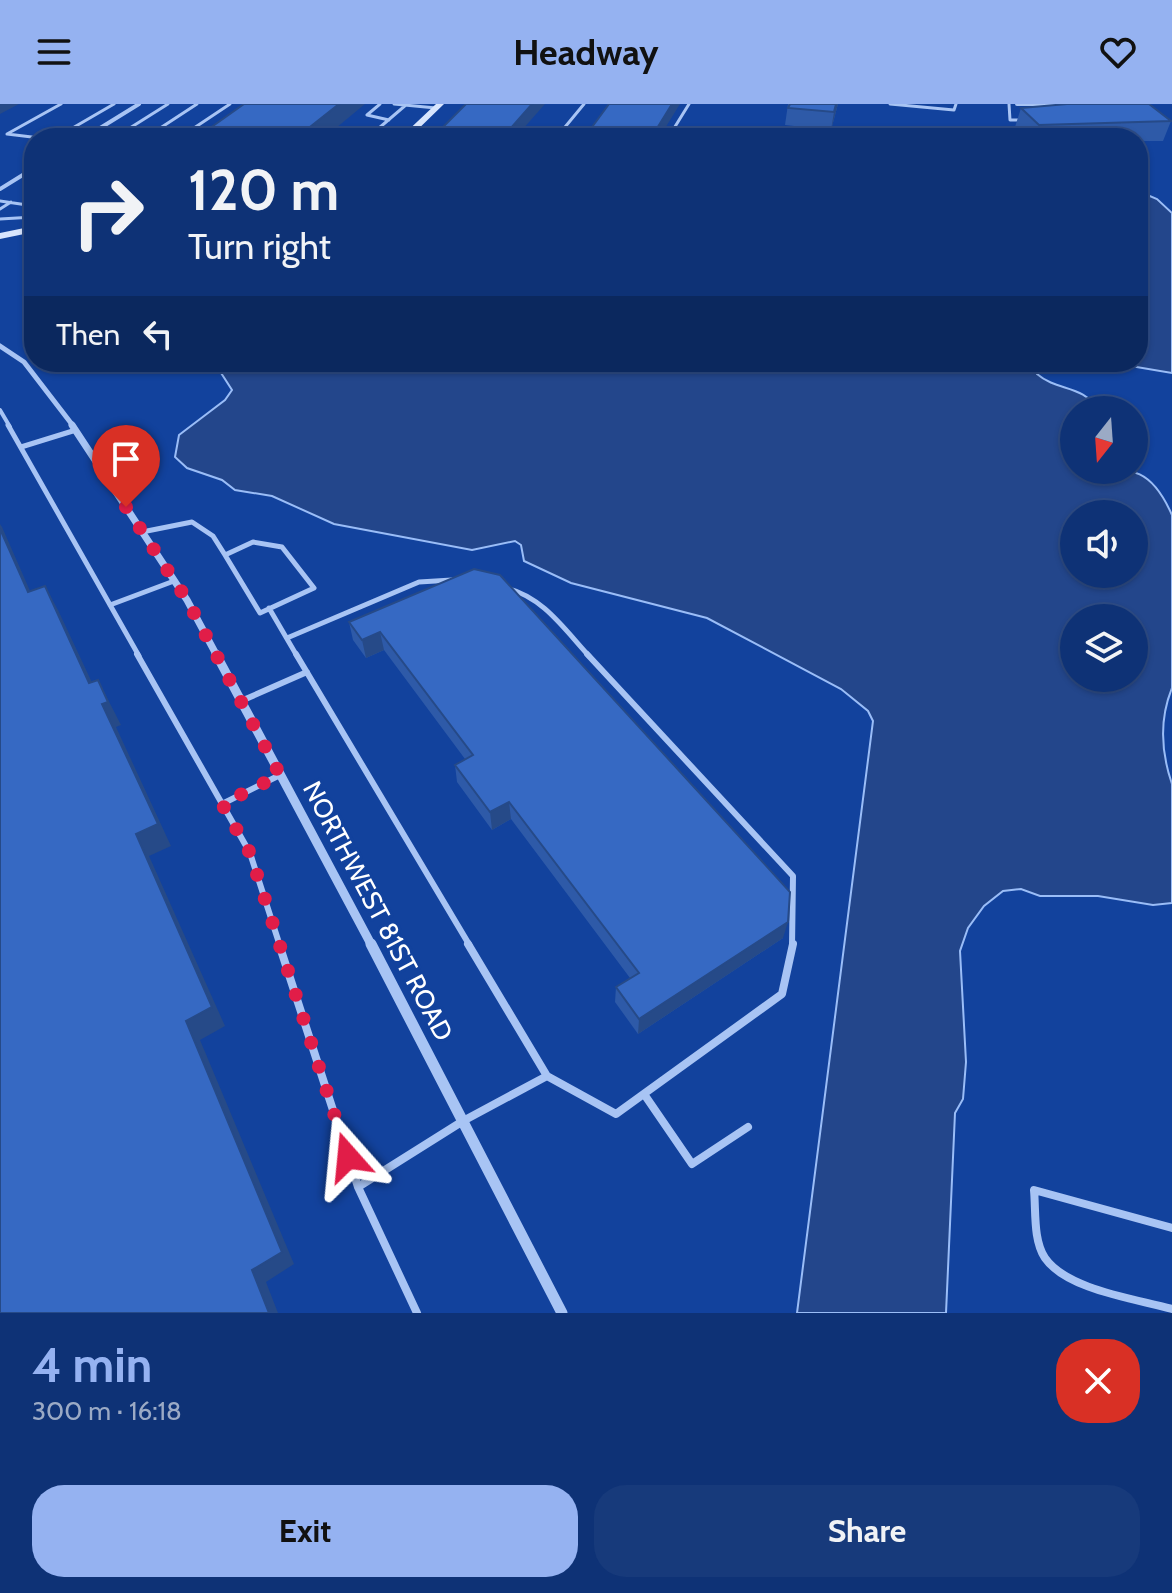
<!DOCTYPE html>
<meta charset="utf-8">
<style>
body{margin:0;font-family:Cabin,sans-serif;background:#173a7b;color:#f1f3f6;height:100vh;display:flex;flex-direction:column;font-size:30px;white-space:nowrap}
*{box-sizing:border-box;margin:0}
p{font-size:26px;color:#9baac5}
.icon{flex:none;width:44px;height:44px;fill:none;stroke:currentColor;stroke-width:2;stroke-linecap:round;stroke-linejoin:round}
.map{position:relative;height:1209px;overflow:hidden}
.side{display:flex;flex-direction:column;background:#0e3276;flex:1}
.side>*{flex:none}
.guide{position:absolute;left:24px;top:24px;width:1124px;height:244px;border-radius:32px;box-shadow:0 2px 6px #0004,0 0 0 2px #2e4d88;background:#0e3276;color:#f1f3f6;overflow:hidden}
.needle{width:52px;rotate:197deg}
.controls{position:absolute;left:1060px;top:292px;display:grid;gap:16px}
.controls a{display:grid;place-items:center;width:88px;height:88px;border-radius:50%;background:#0e3276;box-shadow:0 2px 6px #0004,0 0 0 2px #2e4d88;font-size:40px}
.pin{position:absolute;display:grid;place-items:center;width:68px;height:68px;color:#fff;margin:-82px -34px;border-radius:50% 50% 50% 0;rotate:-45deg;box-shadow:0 0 8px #0007}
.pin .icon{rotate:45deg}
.me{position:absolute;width:88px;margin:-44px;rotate:342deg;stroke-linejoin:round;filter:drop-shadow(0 0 6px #0008)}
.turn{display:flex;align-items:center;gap:28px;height:168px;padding:0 32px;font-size:36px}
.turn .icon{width:104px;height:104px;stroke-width:2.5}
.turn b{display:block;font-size:56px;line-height:68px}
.then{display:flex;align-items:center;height:76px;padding:0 32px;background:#0003;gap:16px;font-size:30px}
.round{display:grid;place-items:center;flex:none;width:84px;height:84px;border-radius:32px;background:#173a7b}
.head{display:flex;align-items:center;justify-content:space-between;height:136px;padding:0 32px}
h1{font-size:48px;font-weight:700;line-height:60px;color:#95b2f1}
.button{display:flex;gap:16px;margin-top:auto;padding:16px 32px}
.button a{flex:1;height:92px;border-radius:32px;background:#95b2f1;color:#111;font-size:32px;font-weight:700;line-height:92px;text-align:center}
.button a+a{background:#173a7b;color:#f1f3f6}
header{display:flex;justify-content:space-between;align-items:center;height:104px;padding:0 32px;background:#95b2f1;color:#111;font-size:36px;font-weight:700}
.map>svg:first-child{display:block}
</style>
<header><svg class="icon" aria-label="menu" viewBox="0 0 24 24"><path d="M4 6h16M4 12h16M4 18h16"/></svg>Headway<svg class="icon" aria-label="heart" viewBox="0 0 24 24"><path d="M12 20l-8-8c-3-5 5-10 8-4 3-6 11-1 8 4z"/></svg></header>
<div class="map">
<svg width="1172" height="1209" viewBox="0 0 1172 1209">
<rect width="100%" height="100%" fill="#12429d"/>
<path fill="#23468b" stroke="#9abdf7" stroke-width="2" fill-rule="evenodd" d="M 1138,87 L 1157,95 L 1172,109 L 1172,269 L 1107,258 L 1138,258 Z
M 214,258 L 1036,258 L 1037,270 C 1058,288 1083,280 1098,306 L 1074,306 L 1074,366 C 1127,366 1148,357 1172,411 L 1172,584 C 1159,616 1161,648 1172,680 L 1172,799 L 1153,801 L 1098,792 L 1040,792 L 1021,785 L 1003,787 L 984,802 L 968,824 L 960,847 L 966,958 L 963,995 L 955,1009 L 946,1209 L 797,1209 L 873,617 L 868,607 L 841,585 L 707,514 L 571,479 L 524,457 L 521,441 L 515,437 L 472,446 L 334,420 L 272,392 L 235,386 L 222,376 L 187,364 L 175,353 L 179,331 L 225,296 L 232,286 ZM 1074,410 L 1134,410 L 1134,470 L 1074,470 ZM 1074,514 L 1134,514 L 1134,574 L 1074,574 Z"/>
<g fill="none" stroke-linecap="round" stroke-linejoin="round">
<path stroke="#a8c4f4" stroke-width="3" d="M 380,0 L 367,11 L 389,16
M 394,0 L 436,4
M 890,0 L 954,6 L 956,0
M 1009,0 L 1010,16 L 1022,16
M 64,29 L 114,0
M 372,30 L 407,0
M 40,34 L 7,30 L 61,0
M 114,34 L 168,0
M 145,34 L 197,0
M 179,34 L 230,0
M 368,34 L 372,30 L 404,34
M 556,34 L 584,0
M 668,34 L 689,0
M 0,97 L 34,102
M 0,105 L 11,98
M 0,115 L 34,113"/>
<path stroke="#a8c4f4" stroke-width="4" d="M 0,306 L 10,323"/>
<path stroke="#a8c4f4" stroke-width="5" d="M 8,321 L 139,552
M 21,343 L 76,326
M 142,428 L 192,418 L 213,432 L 225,451
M 253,438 L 282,443 L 314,484 L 260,509 L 225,451 Z
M 506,484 C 543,493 564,525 589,552
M 110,501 L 174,477
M 269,504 L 297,552
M 287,534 L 419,478 L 452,476"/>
<path stroke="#a8c4f4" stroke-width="6" d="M 137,550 L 250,749 L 280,842
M 296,550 L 470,842
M 587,550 L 793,772 L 792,842
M 241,597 L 307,568
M 222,700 L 280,671"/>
<path stroke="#a8c4f4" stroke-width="8" d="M 279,840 L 358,1083 L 417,1209
M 547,972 L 616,1010 L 782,890 L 793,840
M 644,990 L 692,1060 L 748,1023
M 358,1083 L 463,1017 L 547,972 L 468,840
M 1172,1124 L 1034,1086 C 1036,1107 1033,1136 1045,1154 C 1067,1186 1137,1195 1172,1205"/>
<path stroke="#a8c4f4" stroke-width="4" d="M 1017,0 L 1067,0
M 84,34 L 139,0
M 0,85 L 34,64"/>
<path stroke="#a8c4f4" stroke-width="5" d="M 0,242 L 24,258 L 74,323"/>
<path stroke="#a8c4f4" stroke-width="7" d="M 72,321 L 187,496 L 217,552"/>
<path stroke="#a8c4f4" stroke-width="9" d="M 216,550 L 372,842"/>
<path stroke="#a8c4f4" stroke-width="11" d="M 371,840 L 562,1209"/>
<path fill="#d8e5fd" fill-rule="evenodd" d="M 436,0 L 444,0 L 409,34 L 400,34 Z
M 34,122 L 34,128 L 0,135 L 0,129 Z"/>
</g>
<path fill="#2e5aa8" d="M 788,0 L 838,0 L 831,26 L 785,21 Z
M 1021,4 L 1171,17 L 1163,37 L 1138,37 L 1138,34 L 1026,34 L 1015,23 Z
M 474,465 L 783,834 L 638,930 L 615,898 L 616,883 L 630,874 L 511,715 L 492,726 L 457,678 L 455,661 L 465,655 L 384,546 L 366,554 L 353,536 L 349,518 Z"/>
<path fill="#264a88" d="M 0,0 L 19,0 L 0,10 Z
M 339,0 L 365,0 L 324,34 L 296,34 Z
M 532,0 L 545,0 L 515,34 L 502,34 Z
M 672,0 L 680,0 L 659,34 L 651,34 Z
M 836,0 L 838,0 L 831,26 L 834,8 Z
M 0,420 L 2,423 L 41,512 L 28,488 L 0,425 Z
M 45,482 L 58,506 L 103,602 L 89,579 Z
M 380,528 L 384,546 L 366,554 L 362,536 Z
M 98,576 L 121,621 L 116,623 L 171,742 L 149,752 L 225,922 L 200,936 L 294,1160 L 266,1178 L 278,1209 L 269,1209 L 252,1166 L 136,730 L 102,600 Z
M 509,698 L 511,715 L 492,726 L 490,708 Z
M 788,818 L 783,834 L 638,930 L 639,915 Z"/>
<path fill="#3669c3" stroke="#264a88" stroke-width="2" d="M 244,0 L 339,0 L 296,34 L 196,34 Z
M 466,0 L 532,0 L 502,34 L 432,34 Z
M 609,0 L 672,0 L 651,34 L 584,34 Z
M 790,0 L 836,0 L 834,8 L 788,4 Z
M 1067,0 L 1149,0 L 1171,17 L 1039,21 L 1021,4 Z
M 0,425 L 28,488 L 45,482 L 89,579 L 98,576 L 108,598 L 102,600 L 158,720 L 136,730 L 212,903 L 186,917 L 282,1148 L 252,1166 L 269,1209 L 0,1209 Z
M 474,465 L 500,471 L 790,788 L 788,818 L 639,915 L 616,883 L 639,869 L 509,698 L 490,708 L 455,661 L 473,651 L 380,528 L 362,536 L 349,518 Z"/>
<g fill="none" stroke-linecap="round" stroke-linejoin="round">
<path stroke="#e11d48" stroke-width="14" stroke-dasharray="0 25.2" d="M 126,403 L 187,496 L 280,671 L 222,700 L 250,749 L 348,1053"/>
</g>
<g text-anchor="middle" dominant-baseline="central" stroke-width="6" stroke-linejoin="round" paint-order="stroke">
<g font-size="26" fill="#fff" stroke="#12429d">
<text transform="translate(378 807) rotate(62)">NORTHWEST 81ST ROAD</text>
</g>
</g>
</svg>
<div class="controls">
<a><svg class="needle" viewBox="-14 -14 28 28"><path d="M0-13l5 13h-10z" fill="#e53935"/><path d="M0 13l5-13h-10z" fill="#9baac5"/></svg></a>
<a><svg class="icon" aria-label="sound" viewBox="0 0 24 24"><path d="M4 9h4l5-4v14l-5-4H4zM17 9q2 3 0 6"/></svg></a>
<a><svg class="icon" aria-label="layers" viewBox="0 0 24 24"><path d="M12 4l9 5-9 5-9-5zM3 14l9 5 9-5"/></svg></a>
</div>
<div class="pin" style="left:126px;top:403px;background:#d93025"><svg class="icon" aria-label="arrive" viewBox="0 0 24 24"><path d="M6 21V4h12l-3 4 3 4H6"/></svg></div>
<svg class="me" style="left:348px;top:1053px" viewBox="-20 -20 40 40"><path d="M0-17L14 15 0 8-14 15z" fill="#e11d48" stroke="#fff" stroke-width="4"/></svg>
<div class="guide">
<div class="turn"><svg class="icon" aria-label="right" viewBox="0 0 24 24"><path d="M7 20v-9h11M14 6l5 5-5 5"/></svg><div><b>120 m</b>Turn right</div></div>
<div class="then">Then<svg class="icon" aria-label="left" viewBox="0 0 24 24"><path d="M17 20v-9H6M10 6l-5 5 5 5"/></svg></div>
</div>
</div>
<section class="side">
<div class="head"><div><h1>4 min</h1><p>300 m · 16:18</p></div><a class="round" style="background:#d93025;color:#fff"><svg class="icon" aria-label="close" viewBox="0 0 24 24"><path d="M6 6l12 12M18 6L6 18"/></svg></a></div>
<div class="button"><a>Exit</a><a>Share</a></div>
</section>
